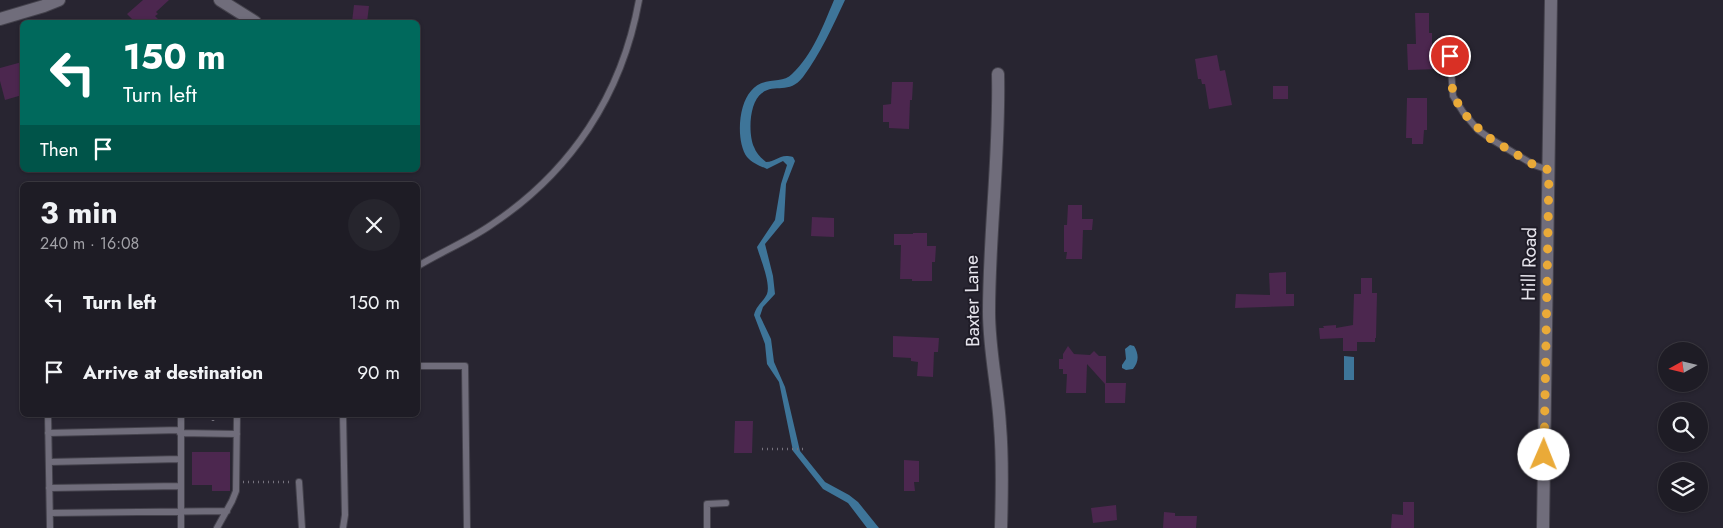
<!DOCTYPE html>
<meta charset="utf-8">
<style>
body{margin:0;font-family:Jost,sans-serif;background:#26252d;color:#f1f3f6;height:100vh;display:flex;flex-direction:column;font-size:19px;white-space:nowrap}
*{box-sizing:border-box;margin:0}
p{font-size:16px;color:#a1a1a7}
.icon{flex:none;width:28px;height:28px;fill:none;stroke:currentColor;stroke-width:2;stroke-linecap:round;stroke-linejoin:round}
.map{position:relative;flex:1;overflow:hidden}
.details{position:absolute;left:20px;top:182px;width:400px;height:235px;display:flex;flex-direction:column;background:#1e1c25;border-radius:8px;box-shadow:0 1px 4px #0004,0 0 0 1px #3c3a42}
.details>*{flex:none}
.hud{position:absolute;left:20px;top:20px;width:400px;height:152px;border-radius:8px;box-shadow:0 1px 4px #0004,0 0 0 1px #3c3a42;background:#00695c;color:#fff;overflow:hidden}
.needle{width:32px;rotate:262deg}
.controls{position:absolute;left:1658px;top:342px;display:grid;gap:10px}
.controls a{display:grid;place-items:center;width:50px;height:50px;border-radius:50%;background:#1e1c25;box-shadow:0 1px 4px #0004,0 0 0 1px #3c3a42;font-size:25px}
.pin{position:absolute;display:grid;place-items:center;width:42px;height:42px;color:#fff;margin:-21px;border:2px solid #fff;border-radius:50%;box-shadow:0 1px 5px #0007}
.me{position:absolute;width:55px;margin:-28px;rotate:1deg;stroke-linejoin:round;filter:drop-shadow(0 0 4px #0008)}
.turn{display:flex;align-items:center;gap:18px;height:105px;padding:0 20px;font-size:22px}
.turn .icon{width:65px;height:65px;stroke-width:2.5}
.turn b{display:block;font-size:35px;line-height:42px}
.then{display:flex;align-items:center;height:48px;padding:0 20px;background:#0003;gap:10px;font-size:19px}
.round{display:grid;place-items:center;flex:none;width:52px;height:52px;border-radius:26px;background:#26252d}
.summary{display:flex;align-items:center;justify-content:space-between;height:85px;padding:0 20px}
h1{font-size:30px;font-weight:700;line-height:38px}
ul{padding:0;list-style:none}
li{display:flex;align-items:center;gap:15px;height:70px;padding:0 20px}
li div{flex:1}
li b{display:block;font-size:19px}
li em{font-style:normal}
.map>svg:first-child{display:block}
</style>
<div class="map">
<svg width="1723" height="528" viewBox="0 0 1723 528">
<rect width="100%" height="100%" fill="#282531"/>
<path fill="#3e7599" d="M 834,0 L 845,0 C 833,26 820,54 803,77 C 789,95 775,83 762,93 C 749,102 748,134 754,147 C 756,153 761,158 766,162 C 777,162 779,153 793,157 L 795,161 L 786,184 L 784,221 L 765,244 L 773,276 L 775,294 L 763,307 L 760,316 L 771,339 L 774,362 L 785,387 L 800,451 L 825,482 L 849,495 L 858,502 L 879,528 L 867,528 L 848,503 L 823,489 L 793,451 L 779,382 L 767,364 L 765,344 L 754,315 C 756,306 763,302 767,294 C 771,283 760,258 757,247 L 775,220 L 781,184 L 787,165 L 783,161 L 767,169 C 760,166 752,163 747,157 C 736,142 738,105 751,91 C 764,75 782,85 792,74 C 813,54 823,26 834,0 Z
M 1130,345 L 1134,346 C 1139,354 1139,362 1133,369 L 1126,370 L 1122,368 L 1122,365 L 1126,359 L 1125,349 Z
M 1344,356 L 1354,357 L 1354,380 L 1344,380 Z"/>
<path fill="#4c274f" d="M 143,0 L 169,0 L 156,12 L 158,14 L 155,16 L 161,22 L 135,22 L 127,14 Z
M 354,5 L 369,6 L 367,22 L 352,22 Z
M 1415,13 L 1429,13 L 1429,33 L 1432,33 L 1432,49 L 1438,49 L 1438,69 L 1408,70 L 1407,44 L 1416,44 Z
M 1217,55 L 1220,71 L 1225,70 L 1232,105 L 1209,109 L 1205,84 L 1202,84 L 1201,79 L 1198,79 L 1195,59 Z
M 22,62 L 22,80 L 20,80 L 22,95 L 5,100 L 0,81 L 0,68 Z
M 892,82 L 913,82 L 912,100 L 910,100 L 909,129 L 889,128 L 889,122 L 883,122 L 883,105 L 891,104 Z
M 1273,86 L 1288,86 L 1288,99 L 1273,99 Z
M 1407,98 L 1427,98 L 1427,130 L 1424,130 L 1423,144 L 1412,144 L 1412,138 L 1406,138 Z
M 1068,205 L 1082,205 L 1082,219 L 1093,219 L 1092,230 L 1083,230 L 1082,259 L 1066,259 L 1067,252 L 1064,252 L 1064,225 L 1067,225 Z
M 812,217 L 834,218 L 834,237 L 811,236 Z
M 913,233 L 927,233 L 927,246 L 936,246 L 935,262 L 932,262 L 932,281 L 912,281 L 912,279 L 900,279 L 901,245 L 894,245 L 894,234 L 913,234 Z
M 1286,272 L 1286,294 L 1294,294 L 1294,306 L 1235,308 L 1236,294 L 1270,295 L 1269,273 Z
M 1361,278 L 1372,278 L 1372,293 L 1377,293 L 1376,338 L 1375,338 L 1375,342 L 1357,342 L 1357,351 L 1343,351 L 1343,338 L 1320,339 L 1319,328 L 1324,328 L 1323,326 L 1336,325 L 1336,328 L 1353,325 L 1354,294 L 1361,294 Z
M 893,336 L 939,338 L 938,352 L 934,352 L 933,377 L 917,376 L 918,362 L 911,361 L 911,358 L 893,357 Z
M 1068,346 L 1074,354 L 1090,355 L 1094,351 L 1099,356 L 1106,356 L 1106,383 L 1126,383 L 1125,403 L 1105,403 L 1105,384 L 1087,364 L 1086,393 L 1066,393 L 1067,374 L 1063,374 L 1063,369 L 1059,369 L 1059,359 L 1063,359 L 1063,354 Z
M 735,421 L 753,421 L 752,453 L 734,453 Z
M 192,452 L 230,452 L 230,491 L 212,491 L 212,485 L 192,485 Z
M 904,460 L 919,461 L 919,482 L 914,482 L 915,491 L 904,491 Z
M 1403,502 L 1414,502 L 1414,528 L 1391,528 L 1392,514 L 1403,515 Z
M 1116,505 L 1117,520 L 1093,523 L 1091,508 Z
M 1164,512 L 1175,513 L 1175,516 L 1197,516 L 1196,528 L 1163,528 Z"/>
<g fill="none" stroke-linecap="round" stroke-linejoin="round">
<g stroke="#44424c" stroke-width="8">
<path id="service" d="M 1445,43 L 1450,56 L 1453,96 L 1463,112 L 1478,130 L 1491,139 L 1534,165 L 1549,170
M 418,266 C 441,252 468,241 491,225 C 571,172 622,95 639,0
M 418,366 L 465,366 L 467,528
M 48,415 L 50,528
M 343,415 L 345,515 L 343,528
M 48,433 L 180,430
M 180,433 L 237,434
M 49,462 L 180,459
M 299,482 L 302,528
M 49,488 L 180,486
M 50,513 L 227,511
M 181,528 L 181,415
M 217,528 L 232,501 L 236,491 L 237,415
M 707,528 L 707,504 L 726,503"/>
</g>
<g stroke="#44424c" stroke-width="14">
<path id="minor" d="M 220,0 L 255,22
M 0,19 L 44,6 L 59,0
M 998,74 C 1000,154 989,233 989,312 C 989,351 998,388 1000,426 C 1003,460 1002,494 1001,528
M 1543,528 L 1551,0"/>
</g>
<path stroke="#75727d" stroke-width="2.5" stroke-dasharray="1 4" stroke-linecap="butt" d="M 213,415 L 213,425
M 762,449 L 803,449
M 243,482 L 290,482"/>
<use href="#service" stroke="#706d7b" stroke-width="6"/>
<use href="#minor" stroke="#706d7b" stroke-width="12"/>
</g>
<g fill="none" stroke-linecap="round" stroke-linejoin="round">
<path stroke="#eaaa38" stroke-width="9" stroke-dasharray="0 16.2" d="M 1450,56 L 1453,96 L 1470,121 L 1491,139 L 1534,165 L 1549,170 L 1544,455"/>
</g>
<g text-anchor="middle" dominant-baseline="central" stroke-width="4" stroke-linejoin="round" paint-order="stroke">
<g font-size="19" fill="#e7e5ed" stroke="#1f1c27">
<text transform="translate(1529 264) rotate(-89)">Hill Road</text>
<text transform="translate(972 301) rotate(-91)">Baxter Lane</text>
</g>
</g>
</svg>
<div class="controls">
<a><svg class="needle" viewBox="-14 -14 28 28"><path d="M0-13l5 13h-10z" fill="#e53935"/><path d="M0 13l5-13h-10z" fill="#a1a1a7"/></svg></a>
<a><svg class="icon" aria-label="search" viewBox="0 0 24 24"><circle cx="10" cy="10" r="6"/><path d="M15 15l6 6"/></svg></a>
<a><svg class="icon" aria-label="layers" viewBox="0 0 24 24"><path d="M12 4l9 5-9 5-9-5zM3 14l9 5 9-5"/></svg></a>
</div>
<div class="pin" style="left:1450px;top:56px;background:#d93025"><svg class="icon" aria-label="arrive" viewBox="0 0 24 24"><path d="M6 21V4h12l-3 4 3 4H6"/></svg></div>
<svg class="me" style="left:1544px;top:455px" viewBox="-20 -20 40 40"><circle r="19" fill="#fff"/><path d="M0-13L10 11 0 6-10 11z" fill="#eaaa38"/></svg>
<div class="hud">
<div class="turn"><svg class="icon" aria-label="left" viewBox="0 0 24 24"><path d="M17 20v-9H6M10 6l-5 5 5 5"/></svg><div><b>150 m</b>Turn left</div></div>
<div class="then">Then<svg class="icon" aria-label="arrive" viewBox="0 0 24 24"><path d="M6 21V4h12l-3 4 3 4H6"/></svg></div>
</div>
<section class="details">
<div class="summary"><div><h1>3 min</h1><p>240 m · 16:08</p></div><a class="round"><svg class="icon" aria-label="close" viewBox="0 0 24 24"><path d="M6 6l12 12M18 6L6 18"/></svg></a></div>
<ul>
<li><svg class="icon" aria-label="left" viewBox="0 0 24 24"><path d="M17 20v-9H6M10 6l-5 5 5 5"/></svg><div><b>Turn left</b></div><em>150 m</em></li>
<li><svg class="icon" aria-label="arrive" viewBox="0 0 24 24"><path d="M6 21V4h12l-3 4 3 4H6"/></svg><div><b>Arrive at destination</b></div><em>90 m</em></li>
</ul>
</section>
</div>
